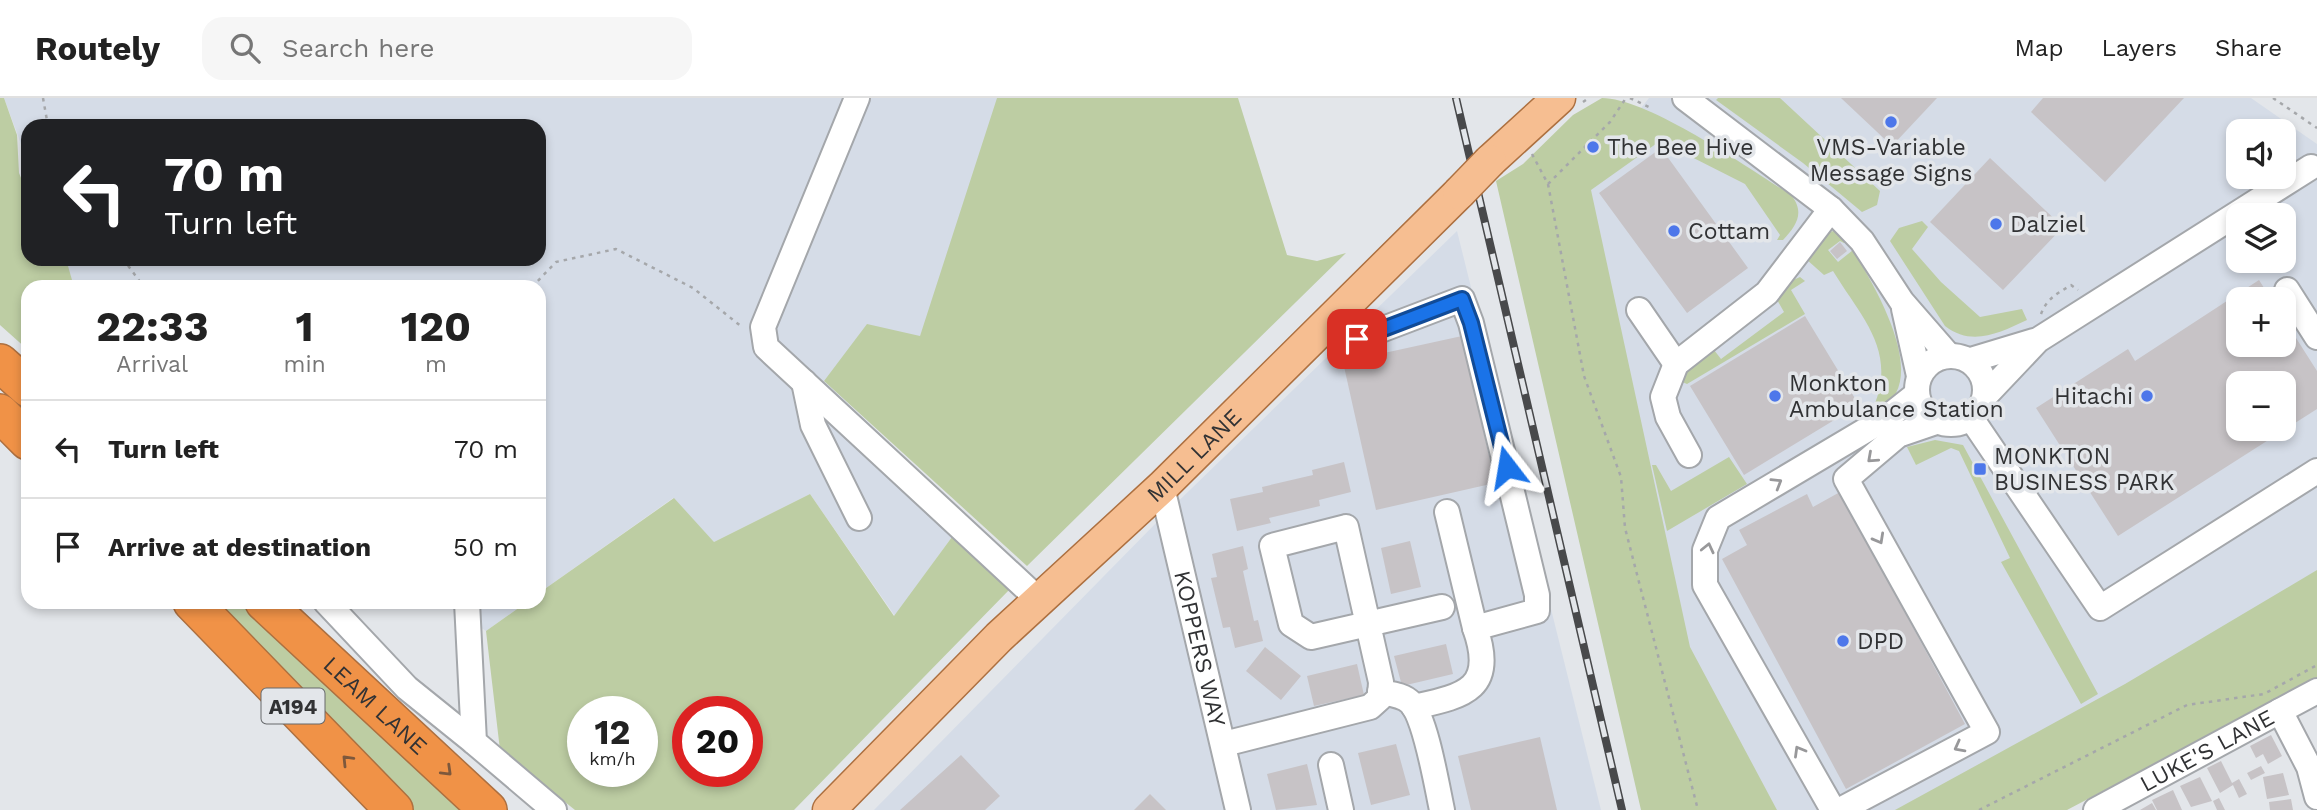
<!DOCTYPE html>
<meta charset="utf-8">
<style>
body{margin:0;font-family:"Work Sans",sans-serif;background:#f6f6f6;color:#222;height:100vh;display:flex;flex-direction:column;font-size:26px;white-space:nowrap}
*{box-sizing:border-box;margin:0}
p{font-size:23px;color:#767676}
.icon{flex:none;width:38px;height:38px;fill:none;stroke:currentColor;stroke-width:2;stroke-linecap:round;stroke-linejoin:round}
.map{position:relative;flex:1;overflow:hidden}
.details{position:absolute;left:21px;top:182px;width:525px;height:329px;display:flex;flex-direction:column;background:#fff;border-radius:21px;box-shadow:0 4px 10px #0003}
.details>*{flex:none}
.top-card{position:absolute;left:21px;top:21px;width:525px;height:147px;border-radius:21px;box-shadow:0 4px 10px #0003;background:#202124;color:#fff;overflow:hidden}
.controls{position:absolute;left:2226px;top:21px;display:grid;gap:14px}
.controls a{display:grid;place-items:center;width:70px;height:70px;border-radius:14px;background:#fff;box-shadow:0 4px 10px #0003;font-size:35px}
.speed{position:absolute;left:567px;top:598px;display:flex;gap:14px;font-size:35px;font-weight:700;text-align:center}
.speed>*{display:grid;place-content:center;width:91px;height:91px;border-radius:50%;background:#fff;box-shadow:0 4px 10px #0003;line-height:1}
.speed small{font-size:18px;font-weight:400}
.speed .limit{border:10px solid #d22;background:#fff;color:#111}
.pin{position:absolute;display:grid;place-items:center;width:60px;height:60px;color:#fff;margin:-30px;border-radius:14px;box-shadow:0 4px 10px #0006}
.me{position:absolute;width:77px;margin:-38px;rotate:346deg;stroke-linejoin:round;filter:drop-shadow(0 0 5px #0008)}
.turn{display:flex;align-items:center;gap:24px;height:147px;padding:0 28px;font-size:32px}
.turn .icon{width:91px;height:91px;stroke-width:2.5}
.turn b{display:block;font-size:49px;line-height:60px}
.eta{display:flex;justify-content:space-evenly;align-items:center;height:119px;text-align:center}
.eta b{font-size:42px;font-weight:700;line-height:49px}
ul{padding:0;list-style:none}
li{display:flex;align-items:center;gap:21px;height:98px;padding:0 28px;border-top:2px solid #e0e0e0}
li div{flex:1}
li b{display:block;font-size:26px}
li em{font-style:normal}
header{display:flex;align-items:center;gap:42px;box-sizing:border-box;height:98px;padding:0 35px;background:#fff;border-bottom:2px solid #e0e0e0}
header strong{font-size:33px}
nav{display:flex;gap:38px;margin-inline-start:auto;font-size:24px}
.search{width:490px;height:63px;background:#f6f6f6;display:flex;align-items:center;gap:18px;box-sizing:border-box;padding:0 24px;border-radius:21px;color:#767676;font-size:26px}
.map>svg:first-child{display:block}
</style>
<header>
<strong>Routely</strong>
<div class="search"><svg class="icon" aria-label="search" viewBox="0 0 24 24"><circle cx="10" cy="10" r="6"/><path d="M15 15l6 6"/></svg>Search here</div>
<nav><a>Map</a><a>Layers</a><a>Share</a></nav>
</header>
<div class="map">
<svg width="2317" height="712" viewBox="0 0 2317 712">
<rect width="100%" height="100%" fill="#e3e6ea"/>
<path fill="#d5dce7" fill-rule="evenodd" d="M 4,0 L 1011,0 L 920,238 L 824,283 L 967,418 L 895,518 L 810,396 L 714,444 L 673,400 L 539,495 L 539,189 L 73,189 L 63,161 L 539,161 L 539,28 L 28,28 L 28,65 Z
M 1649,0 L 2251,0 L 2317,46 L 2317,555 L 1964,712 L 1703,712 L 1554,100 L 1618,39 ZM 2238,33 L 2284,33 L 2284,79 L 2238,79 ZM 2238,117 L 2284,117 L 2284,163 L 2238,163 ZM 2238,201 L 2284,201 L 2284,247 L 2238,247 ZM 2238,285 L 2284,285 L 2284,331 L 2238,331 Z
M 1457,133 L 1601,712 L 874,712 L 1159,422 Z
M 442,504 L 527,504 L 486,533 Z"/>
<path fill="#bdcda3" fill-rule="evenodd" d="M 0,0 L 4,0 L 17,37 L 19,75 L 28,97 L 28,161 L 66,161 L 74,189 L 28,189 L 28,252 L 0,227 Z
M 997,0 L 1238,0 L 1287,157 L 1317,163 L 1346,155 L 1027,468 L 824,283 L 867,226 L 920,238 Z
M 1602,0 C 1648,0 1750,71 1791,97 C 1805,114 1797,127 1783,142 L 1777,142 L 1780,137 L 1745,86 L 1660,43 L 1591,92 L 1690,549 L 1777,712 L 1641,712 L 1496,83 L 1523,66 L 1573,17 Z
M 1718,0 L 1780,0 L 1880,93 L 1877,107 L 1862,114 L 1803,65 L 1716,2 Z
M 1922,123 L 1928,129 L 1912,151 L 1941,184 L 1980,219 L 2022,211 L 2027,222 C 1999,235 1972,249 1945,228 L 1890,143 L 1899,130 Z
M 1834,133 L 1848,141 L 1844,145 L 1840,143 L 1828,152 L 1838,164 L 1853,152 C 1872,184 1916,257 1896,295 C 1893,301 1886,306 1881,311 L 1874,308 C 1897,252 1861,219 1833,173 L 1824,177 L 1806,161 L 1823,135 Z
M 1800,179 L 1805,183 L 1791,192 L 1805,216 L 1687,286 L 1680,283 L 1692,267 L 1714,252 L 1721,261 L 1784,214 L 1776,200 L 1791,183 Z
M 1935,342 L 1963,347 L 2098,596 L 2081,606 L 2001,464 L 2010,460 L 1959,353 L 1951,350 L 1916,367 L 1907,349 Z
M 1729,359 L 1747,386 L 1667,433 L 1652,367 L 1656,367 L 1671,393 Z
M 810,396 L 894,518 L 952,439 L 1009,492 L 794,712 L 575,712 L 500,652 L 486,533 L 527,504 L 539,504 L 539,495 L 674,400 L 714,444 ZM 583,614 L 642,614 L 642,674 L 583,674 ZM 688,614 L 747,614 L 747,674 L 688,674 Z
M 2317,472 L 2317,580 L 2067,712 L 1895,712 L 2125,586 Z
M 205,504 L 250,504 L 469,712 L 407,712 Z"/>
<path fill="#c7c3c6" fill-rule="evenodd" d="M 1841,0 L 1937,0 L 1892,48 Z
M 2043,0 L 2184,0 L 2105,84 L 2031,14 Z
M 1661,50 L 1748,170 L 1687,215 L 1599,95 Z
M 1990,60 L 2063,129 L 2003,192 L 1930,124 Z
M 1840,144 L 1847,153 L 1837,161 L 1830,153 Z
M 2259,182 L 2271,201 L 2238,201 L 2238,247 L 2284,247 L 2284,221 L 2317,273 L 2317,311 L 2118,438 L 2036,310 L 2128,251 L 2135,263 ZM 2238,285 L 2284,285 L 2284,331 L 2238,331 Z
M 1805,218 L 1859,307 L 1744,377 L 1690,288 Z
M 1462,238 L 1495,385 L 1376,412 L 1343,264 Z
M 1344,364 L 1351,394 L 1319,402 L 1320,408 L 1269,420 L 1271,425 L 1237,433 L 1230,401 L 1263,394 L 1262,389 L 1313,377 L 1312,372 Z
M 1840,394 L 1965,626 L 1846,691 L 1722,461 L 1747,447 L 1739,432 L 1807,396 L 1813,409 Z
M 1410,443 L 1421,489 L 1391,496 L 1381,450 Z
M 1243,448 L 1248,471 L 1243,473 L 1254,523 L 1258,522 L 1263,543 L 1235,550 L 1230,529 L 1223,530 L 1211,480 L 1217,479 L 1212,456 Z
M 1446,546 L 1453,576 L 1402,588 L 1394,558 Z
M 1265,549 L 1301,578 L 1281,602 L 1246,573 Z
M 1357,566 L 1364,597 L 1314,608 L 1307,578 Z
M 2271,637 L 2282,658 L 2268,666 L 2263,656 L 2256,660 L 2250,648 Z
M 1540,639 L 1557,712 L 1471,712 L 1458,658 Z
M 1396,646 L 1410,697 L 1371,707 L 1358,655 Z
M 961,657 L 1000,698 L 985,712 L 900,712 Z
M 2221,663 L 2232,685 L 2239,681 L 2247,696 L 2239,700 L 2233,687 L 2220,695 L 2207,670 Z
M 1307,666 L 1317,707 L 1276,712 L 1267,676 Z
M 2261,668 L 2265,675 L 2251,682 L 2247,675 Z
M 2283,675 L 2289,697 L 2267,701 L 2263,679 Z
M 2200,679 L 2212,703 L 2191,709 L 2180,688 Z
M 2173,692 L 2182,712 L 2157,712 L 2152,702 Z
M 1150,696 L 1166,712 L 1134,712 Z
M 2219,700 L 2225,712 L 2217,712 L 2213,703 Z
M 2291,701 L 2293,712 L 2270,712 L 2269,704 Z
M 2152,705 L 2156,712 L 2140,712 Z"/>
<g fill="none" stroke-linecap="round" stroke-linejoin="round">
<g stroke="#a4a7ab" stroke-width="28">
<g id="minor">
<path d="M 857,0 L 763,229 L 766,249 L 1039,502"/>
<path d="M 1685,0 L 1831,111 L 1862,143 L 1902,204 L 1949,258"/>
<path d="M 2287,192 L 2317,239"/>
<path d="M 1904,211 L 1919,278"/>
<path d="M 1639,212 L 1676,266"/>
<path d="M 1357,241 L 1462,201 L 1471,225 L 1537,497 L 1537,513 L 1475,530 C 1497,592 1463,598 1414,609"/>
<circle cx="1951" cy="292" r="34"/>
<path d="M 1971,262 L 2034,243"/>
<path d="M 804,284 L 813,327 L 859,420"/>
<path d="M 1985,298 L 2038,242 L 2311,69"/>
<path d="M 1971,320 L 2100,510 L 2317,373"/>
<path d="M 1689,357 L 1668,319 L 1663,299 L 1676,266 L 1767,195 L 1831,111"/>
<path id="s1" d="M 1162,389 L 1238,712"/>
<path d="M 1447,414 L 1475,530"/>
<path d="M 326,504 L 407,590 L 474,644"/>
<path d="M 467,504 L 474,644 L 554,712"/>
<path d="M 1380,594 C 1391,596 1404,597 1411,605 C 1426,621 1437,689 1442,712"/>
<path d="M 2280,613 L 2309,669 L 2317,699"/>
<path d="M 1224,646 L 1370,609 L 1380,600 L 1381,584 L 1346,429 L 1272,448 L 1291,526 L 1311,539 L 1442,509"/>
<path d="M 1331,667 L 1341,712"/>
<path d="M 1833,712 L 1705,487 L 1705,452 L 1718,420 L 1888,319 L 1917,296"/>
<path d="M 1840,712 L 1987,634 L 1846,381 L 1898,337 L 1936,324"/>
<path id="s2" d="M 2096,712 L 2317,593"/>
</g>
</g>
<g stroke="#ad7040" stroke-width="35">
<g id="major">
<path d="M 1490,63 L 1559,0"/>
<path id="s3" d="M 829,712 L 999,539 L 1162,389 L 1459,95"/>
</g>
</g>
<g stroke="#ad7040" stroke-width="40">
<g id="highway">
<path d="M 0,265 L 28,290"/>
<path d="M 0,315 L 28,343"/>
<path d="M 192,504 L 394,712"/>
<path id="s4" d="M 264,504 L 488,712"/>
</g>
</g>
<path stroke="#a5a7aa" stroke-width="2.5" stroke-dasharray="3.5 5" stroke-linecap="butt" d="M 43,0 L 48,28
M 1630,0 L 1651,10
M 2273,0 L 2317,30
M 1583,4 L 1589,0
M 1532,56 L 1548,86 L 1584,278 L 1621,379 L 1625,430 L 1698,712
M 1548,86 L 1610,24 L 1626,0
M 123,161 L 144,189
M 532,189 L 556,164 L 616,151 L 693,190 L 742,229
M 2041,216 C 2047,200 2057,196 2071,187 L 2078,192
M 1979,712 L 2187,607 L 2264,596 L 2317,567"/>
<use href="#minor" stroke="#fff" stroke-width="24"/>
<use href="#major" stroke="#f6be91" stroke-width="32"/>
<use href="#highway" stroke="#f09247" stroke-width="37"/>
<g stroke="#48494b" stroke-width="8">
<path id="rail" d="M 1456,0 L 1622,712"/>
</g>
<use href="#rail" stroke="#e3e6ea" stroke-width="5" stroke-dasharray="16" stroke-linecap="butt"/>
<g stroke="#ad7040" stroke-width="35" stroke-linecap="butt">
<path id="major-bridge" d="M 1459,95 L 1490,63"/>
</g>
<use href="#major-bridge" stroke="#f6be91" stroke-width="32"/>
</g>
<defs><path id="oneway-chevron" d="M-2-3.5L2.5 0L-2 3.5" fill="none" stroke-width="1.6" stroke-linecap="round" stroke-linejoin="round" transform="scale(1.75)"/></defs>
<g stroke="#98989a">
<use href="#oneway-chevron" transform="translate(1872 360) rotate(138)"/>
<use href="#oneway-chevron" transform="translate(1777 385) rotate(-31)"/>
<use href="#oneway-chevron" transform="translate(1879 441) rotate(61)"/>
<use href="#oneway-chevron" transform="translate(1708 450) rotate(-77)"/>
<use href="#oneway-chevron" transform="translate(1959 649) rotate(152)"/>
<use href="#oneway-chevron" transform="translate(1799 653) rotate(-120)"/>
</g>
<g stroke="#7d583c">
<use href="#oneway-chevron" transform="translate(347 662) rotate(-134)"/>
<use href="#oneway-chevron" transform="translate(447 673) rotate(44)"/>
</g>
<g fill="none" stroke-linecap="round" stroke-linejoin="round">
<g stroke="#114b97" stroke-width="18">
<path id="route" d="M 1357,241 L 1462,201 L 1471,225 L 1507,369"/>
</g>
<use href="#route" stroke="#1a73e8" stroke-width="12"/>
</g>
<g fill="#4d77ea" stroke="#e3e6ea" stroke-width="2.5">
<circle cx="1891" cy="24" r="7"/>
<circle cx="1593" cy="49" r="7"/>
<circle cx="1996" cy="126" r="7"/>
<circle cx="1674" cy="133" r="7"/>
<circle cx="1775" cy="298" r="7"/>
<circle cx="2147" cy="298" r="7"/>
<rect x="1973" y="364" width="14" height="14" rx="3.5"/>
<circle cx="1843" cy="543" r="7"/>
</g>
<g text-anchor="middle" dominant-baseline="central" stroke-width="7" stroke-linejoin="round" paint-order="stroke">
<rect fill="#e3e6ea" stroke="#66686b" stroke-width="2" x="261.5" y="590.5" width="63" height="35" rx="5"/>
<g font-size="21" font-weight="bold" fill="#313234">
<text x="293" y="608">A194</text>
</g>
<g font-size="23" fill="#313234" stroke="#e3e6ea" text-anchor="start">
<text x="1607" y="49">The Bee Hive</text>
<text x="1891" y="49" text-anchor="middle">VMS-Variable<tspan x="1891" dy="26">Message Signs</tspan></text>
<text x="2010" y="126">Dalziel</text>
<text x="1688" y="133">Cottam</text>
<text x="1789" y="285">Monkton<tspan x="1789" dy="26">Ambulance Station</tspan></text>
<text x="2133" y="298" text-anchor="end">Hitachi</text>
<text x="1994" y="358">MONKTON<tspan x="1994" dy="26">BUSINESS PARK</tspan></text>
<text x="1857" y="543">DPD</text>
</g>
<g font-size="23" fill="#313234" stroke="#e3e6ea">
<text stroke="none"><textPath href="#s3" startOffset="509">MILL LANE</textPath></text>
<text stroke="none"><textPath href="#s1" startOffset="166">KOPPERS WAY</textPath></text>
<text stroke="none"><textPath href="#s4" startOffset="152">LEAM LANE</textPath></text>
<text stroke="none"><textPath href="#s2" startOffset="126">LUKE'S LANE</textPath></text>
</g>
</g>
</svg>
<div class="controls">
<a><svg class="icon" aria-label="sound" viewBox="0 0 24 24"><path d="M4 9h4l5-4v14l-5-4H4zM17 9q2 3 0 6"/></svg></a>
<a><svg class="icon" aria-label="layers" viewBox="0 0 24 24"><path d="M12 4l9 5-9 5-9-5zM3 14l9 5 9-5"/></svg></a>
<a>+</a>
<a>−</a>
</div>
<div class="speed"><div>12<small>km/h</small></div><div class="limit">20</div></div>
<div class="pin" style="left:1357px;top:241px;background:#d93025"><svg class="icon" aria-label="arrive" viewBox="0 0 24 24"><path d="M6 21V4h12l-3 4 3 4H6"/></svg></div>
<svg class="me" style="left:1507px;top:369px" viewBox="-20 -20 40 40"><path d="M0-17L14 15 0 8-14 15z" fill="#1a73e8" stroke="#fff" stroke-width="4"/></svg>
<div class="top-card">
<div class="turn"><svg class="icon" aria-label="left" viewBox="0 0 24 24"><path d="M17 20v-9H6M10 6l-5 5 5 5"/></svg><div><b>70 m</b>Turn left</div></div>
</div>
<section class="details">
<div class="eta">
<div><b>22:33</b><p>Arrival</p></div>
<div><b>1</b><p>min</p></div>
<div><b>120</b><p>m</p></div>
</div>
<ul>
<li><svg class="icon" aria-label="left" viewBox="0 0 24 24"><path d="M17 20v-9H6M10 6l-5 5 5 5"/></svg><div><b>Turn left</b></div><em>70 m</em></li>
<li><svg class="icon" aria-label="arrive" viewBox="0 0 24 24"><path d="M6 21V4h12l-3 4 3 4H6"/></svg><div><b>Arrive at destination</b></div><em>50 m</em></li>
</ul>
</section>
</div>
